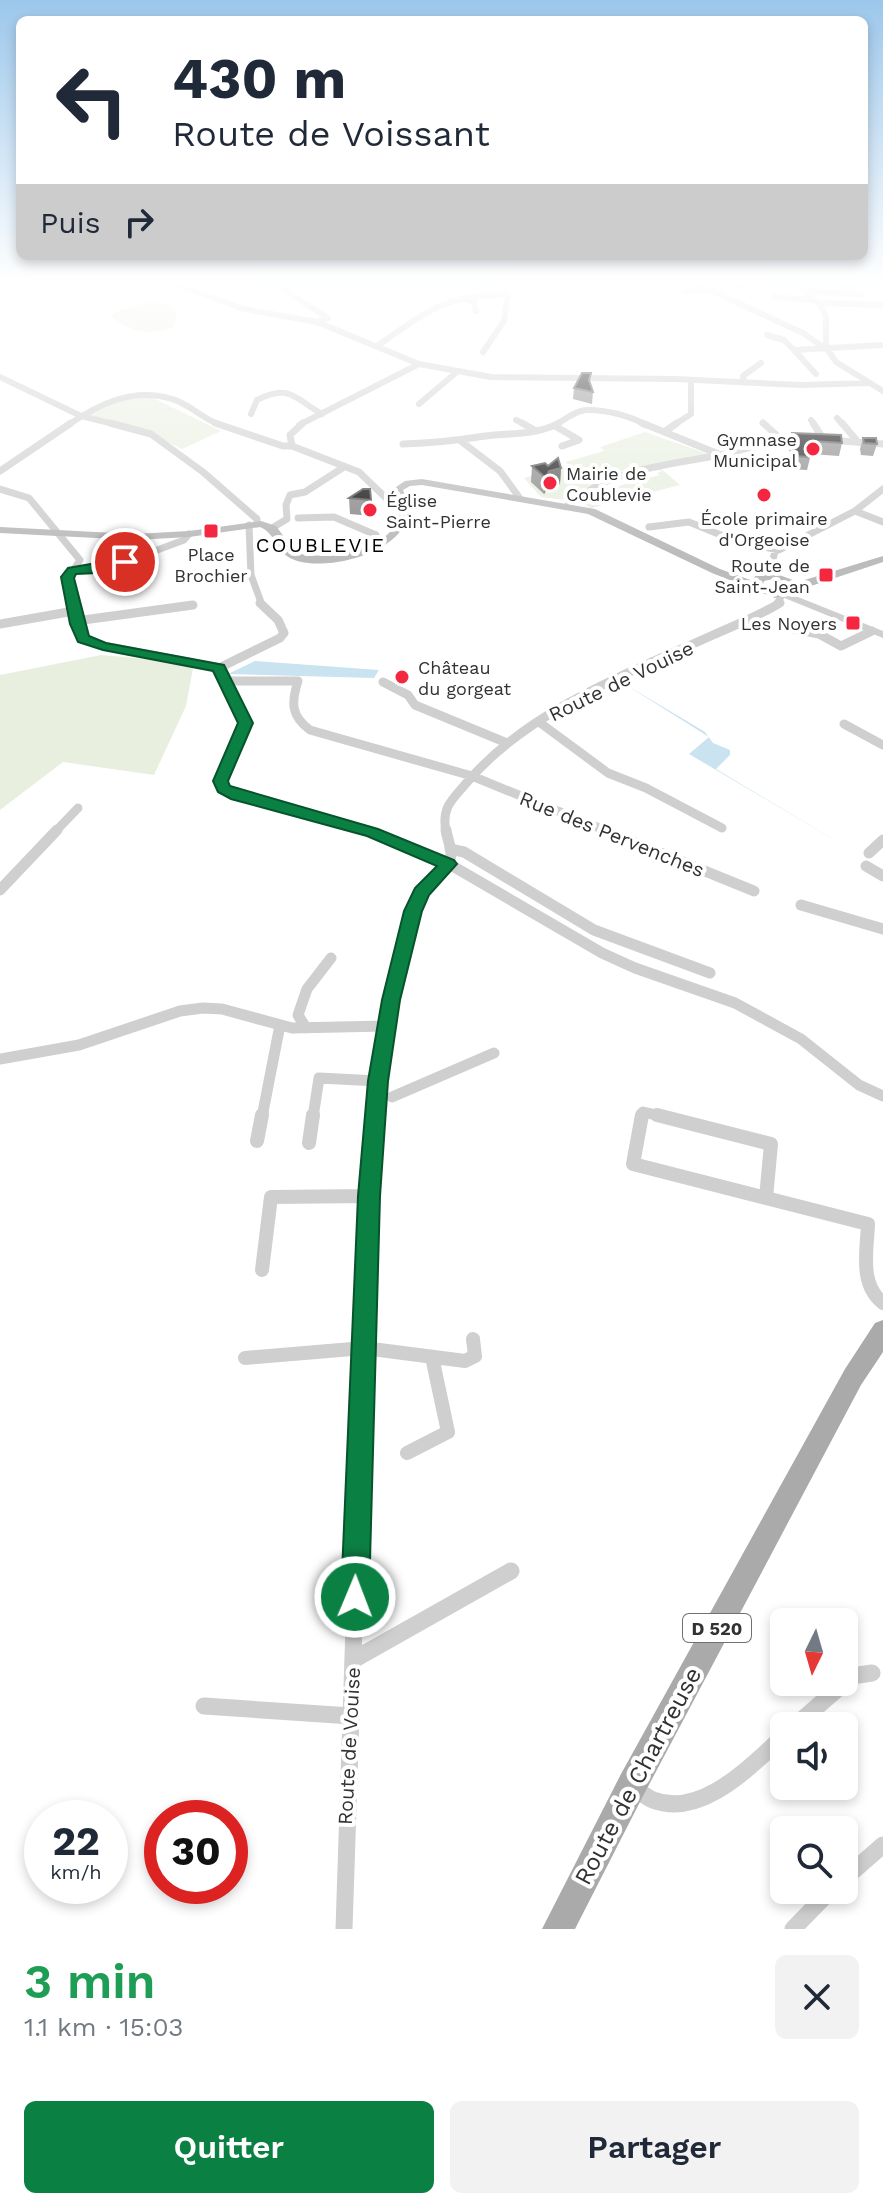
<!DOCTYPE html>
<html lang="fr">
<meta charset="utf-8">
<style>
body{margin:0;font-family:"Work Sans",sans-serif;background:#f2f2f3;color:#1f2937;height:100vh;display:flex;flex-direction:column;font-size:30px;white-space:nowrap}
*{box-sizing:border-box;margin:0}
p{font-size:26px;color:#747a83}
.icon{flex:none;width:44px;height:44px;fill:none;stroke:currentColor;stroke-width:2;stroke-linecap:round;stroke-linejoin:round}
.map{position:relative;height:1929px;overflow:hidden}
.details{display:flex;flex-direction:column;background:#fff;flex:1}
.details>*{flex:none}
.top-card{position:absolute;left:16px;top:16px;width:852px;height:244px;border-radius:12px;box-shadow:0 4px 12px #0003;background:#fff;color:#1f2937;overflow:hidden}
.needle{width:52px;rotate:185deg}
.controls{position:absolute;left:770px;top:1608px;display:grid;gap:16px}
.controls a{display:grid;place-items:center;width:88px;height:88px;border-radius:12px;background:#fff;box-shadow:0 4px 12px #0003;font-size:40px}
.speed{position:absolute;left:24px;top:1800px;display:flex;gap:16px;font-size:40px;font-weight:700;text-align:center}
.speed>*{display:grid;place-content:center;width:104px;height:104px;border-radius:50%;background:#fff;box-shadow:0 4px 12px #0003;line-height:1}
.speed small{font-size:20px;font-weight:400}
.speed .limit{border:12px solid #d22;background:#fff;color:#111}
.pin{position:absolute;display:grid;place-items:center;width:68px;height:68px;color:#fff;margin:-34px;border:4px solid #fff;border-radius:50%;box-shadow:0 2px 8px #0007}
.me{position:absolute;width:88px;margin:-44px;rotate:1deg;stroke-linejoin:round;filter:drop-shadow(0 0 6px #0008)}
.turn{display:flex;align-items:center;gap:28px;height:168px;padding:0 24px;font-size:36px}
.turn .icon{width:104px;height:104px;stroke-width:2.5}
.turn b{display:block;font-size:56px;line-height:68px}
.then{display:flex;align-items:center;height:76px;padding:0 24px;background:#0003;gap:16px;font-size:30px}
.round{display:grid;place-items:center;flex:none;width:84px;height:84px;border-radius:12px;background:#f2f2f3}
.head{display:flex;align-items:center;justify-content:space-between;height:136px;padding:0 24px}
h1{font-size:48px;font-weight:600;line-height:60px;color:#1e9e55}
.action{display:flex;gap:16px;margin-top:auto;padding:16px 24px}
.action a{flex:1;height:92px;border-radius:12px;background:#0b8043;color:#fff;font-size:32px;font-weight:600;line-height:92px;text-align:center}
.action a+a{background:#f2f2f3;color:#1f2937}
.map>svg:first-child{display:block}
</style>
<div class="map">
<svg width="883" height="1929" viewBox="0 0 883 1929">
<rect width="100%" height="100%" fill="#fff"/>
<path fill="#e8efdf" d="M 154,300 L 169,305 L 177,314 L 173,327 C 152,336 124,332 110,314 Z
M 151,397 L 221,431 L 182,449 L 152,434 L 86,416 L 109,401 Z
M 645,432 L 708,454 L 609,474 L 565,500 L 541,497 L 524,478 L 568,465 L 566,462 L 604,451 L 600,447 Z
M 659,467 L 680,485 L 591,508 L 579,501 L 601,496 L 607,498 L 615,494 L 619,486 L 660,475 L 657,473 L 662,471 L 649,469 Z
M 101,655 L 194,663 L 186,706 L 154,775 L 63,762 L 0,810 L 0,675 Z"/>
<path fill="#cae3f0" d="M 255,661 L 379,670 L 374,678 L 228,674 Z
M 623,683 L 705,732 L 713,743 L 730,750 L 730,755 L 716,769 L 860,855 L 689,754 L 709,737 Z"/>
<g fill="none" stroke-linecap="round" stroke-linejoin="round">
<path stroke="#cfcfcf" stroke-width="6" d="M 169,282 L 244,309 L 317,322 L 419,364 L 491,377 L 675,379 L 801,385 L 869,383
M 693,282 L 803,333 L 826,349
M 727,282 L 744,287
M 796,282 L 821,306 L 826,316 L 826,347 L 836,362 L 883,391
M 797,283 L 854,285
M 0,284 L 10,282
M 283,289 L 328,318 L 317,322
M 686,291 L 709,290
M 806,291 L 862,294
M 774,297 L 814,300
M 461,298 L 474,302 L 476,311
M 818,303 L 883,305
M 767,335 L 784,340 L 794,350 L 883,345
M 377,346 C 429,310 442,296 508,294 L 504,321 L 483,352
M 794,350 L 816,374
M 0,377 L 81,416 L 118,425
M 744,383 L 743,376 L 761,363
M 419,404 L 458,371
M 251,414 L 257,400 C 290,383 295,399 322,414
M 837,418 L 843,425
M 516,420 L 526,425
M 811,420 L 815,425
M 763,423 L 766,425
M 68,425 C 99,404 133,387 172,399 C 190,404 204,420 221,425
M 299,425 L 419,364
M 556,425 C 565,419 575,411 586,410 C 603,409 632,416 645,425
M 674,425 L 691,414 L 691,380"/>
<path stroke="#cfcfcf" stroke-width="7" d="M 110,423 L 151,434 L 203,472 L 257,519 L 257,524
M 215,423 L 283,446 L 292,446 L 359,472 L 388,500 L 404,509
M 522,423 L 536,431
M 642,423 L 721,455
M 763,423 L 781,439
M 813,423 L 824,440
M 842,423 L 858,442
M 555,426 L 579,440 L 562,446
M 664,432 L 677,423
M 828,440 L 883,444
M 462,442 L 500,471 L 519,497
M 403,444 C 429,443 453,441 478,437 C 506,432 533,437 559,423
M 292,446 L 290,435 L 303,423
M 0,471 L 71,423
M 0,489 L 29,498 L 80,560 C 67,578 67,584 73,605
M 568,505 C 613,467 668,466 724,454 C 751,448 775,439 803,439
M 855,511 L 883,522
M 298,518 L 334,517 L 376,535
M 249,525 L 251,575 L 262,605
M 649,527 L 689,522 L 738,542 L 779,550 L 855,511 L 883,489
M 272,528 L 287,519 L 286,505 L 290,495 L 305,492 L 344,467
M 366,549 L 359,544 L 376,535
M 73,571 L 120,564 L 184,540 L 189,534
M 769,576 L 775,551
M 776,605 L 782,595"/>
<path stroke="#cfcfcf" stroke-width="9" d="M 72,603 L 83,639 L 103,646 L 219,668
M 76,621 L 193,605
M 0,624 L 74,611
M 793,629 L 819,634 L 841,646 L 872,631
M 219,668 L 246,723 L 220,781 L 229,792 L 372,832
M 219,668 L 280,638 L 284,633 L 278,620 L 260,603
M 225,681 L 298,681 C 291,703 291,716 310,730 L 472,776 L 609,832
M 383,682 L 408,695 L 415,705 L 507,743
M 539,722 L 608,773 L 646,788 L 722,828
M 844,724 L 883,745
M 55,832 L 78,808
M 446,832 C 441,806 453,799 469,780 C 531,709 629,673 713,635 C 735,625 759,616 780,603"/>
<path stroke="#cfcfcf" stroke-width="11" d="M 365,830 L 456,868 L 602,953 L 635,968 L 735,1003 L 801,1039 L 859,1085 L 883,1096
M 604,830 L 754,891
M 450,849 L 464,852 L 594,930 L 710,973
M 869,853 L 883,840
M 866,866 L 883,876
M 0,890 L 57,830
M 801,905 L 883,929
M 306,1028 L 298,1015 L 307,989 L 331,958
M 0,1059 L 79,1045 L 180,1011 L 203,1008 L 222,1009 L 292,1028 L 386,1026
M 392,1097 L 494,1053
M 262,1117 L 280,1025
M 313,1117 L 319,1078 L 378,1081
M 375,1117 C 381,1046 391,971 415,904 C 422,886 450,874 451,854 C 451,847 447,837 446,830
M 642,1117 L 643,1112 L 665,1117"/>
<path stroke="#cfcfcf" stroke-width="14" d="M 642,1115 L 633,1164 L 766,1198
M 657,1115 L 771,1144 L 766,1198
M 257,1141 L 262,1115
M 309,1143 L 313,1115
M 766,1198 L 868,1224 C 867,1251 859,1284 883,1303
M 262,1270 L 271,1197 L 369,1196
M 245,1358 L 364,1348 L 465,1361 L 475,1356 L 473,1339
M 407,1453 L 448,1432 L 432,1357
M 359,1477 L 369,1196 L 375,1115"/>
<path stroke="#cfcfcf" stroke-width="17" d="M 353,1660 L 511,1571
M 204,1706 L 351,1716
M 795,1726 L 852,1676 L 872,1673
M 632,1785 C 638,1790 645,1797 653,1800 C 702,1819 751,1765 784,1736
M 844,1879 L 883,1845
M 344,1929 L 359,1475
M 793,1929 L 831,1890"/>
<path fill="#cfcfcf" fill-rule="evenodd" d="M 782,593 L 788,593 L 883,631 L 883,638 L 782,597 Z"/>
<path fill="#bcbcbc" fill-rule="evenodd" d="M 422,479 L 595,509 L 720,569 L 753,581 L 755,576 L 774,573 L 798,582 L 883,556 L 883,562 L 775,598 L 712,573 L 588,514 L 422,485 L 410,486 L 403,490 C 405,495 409,502 409,508 C 410,552 322,575 290,558 C 277,551 275,533 260,527 L 189,537 L 134,540 L 0,533 L 0,527 L 134,534 L 189,531 L 261,521 L 276,526 L 296,553 C 326,561 402,550 399,507 C 399,501 395,495 393,489 L 405,481 ZM 773,579 L 788,586 L 788,588 L 776,591 L 763,585 L 764,581 Z"/>
<path fill="#aaa" fill-rule="evenodd" d="M 883,1320 L 883,1352 L 861,1385 L 643,1796 L 575,1929 L 542,1929 L 621,1774 L 845,1369 L 875,1323 Z"/>
</g>
<path fill="#8c8c8c" d="M 590,384 L 593,392 L 592,404 L 573,399 L 574,388 Z
M 792,433 L 842,443 L 839,456 L 811,454 L 807,470 L 791,469 L 789,446 Z
M 863,438 L 877,444 L 873,456 L 861,455 L 860,449 Z
M 532,466 L 548,466 L 561,468 L 560,484 L 548,487 L 544,494 L 531,482 Z
M 370,489 L 372,516 L 350,514 L 349,498 Z"/>
<path fill="#5e5e5e" d="M 561,468 L 560,484 L 548,487 L 544,494 L 546,478 L 549,471 Z"/>
<path fill="#191919" stroke="#5e5e5e" stroke-width="2" d="M 582,373 L 591,373 L 589,380 L 593,392 L 574,388 Z
M 792,433 L 841,435 L 842,443 L 812,441 L 810,457 L 794,456 Z
M 863,438 L 876,438 L 877,444 L 864,443 Z
M 558,458 L 561,468 L 549,471 L 546,478 L 532,466 L 545,463 L 548,466 Z
M 363,489 L 370,489 L 371,500 L 349,498 Z"/>
<linearGradient id="sky" x2="0" y2="1"><stop stop-color="#9cc7eb"/><stop offset="0.51" stop-color="#fff"/><stop offset="1" stop-color="#fff" stop-opacity="0"/></linearGradient>
<rect width="883" height="552" fill="url(#sky)"/>
<path fill="#0b8043" stroke="#07532c" stroke-width="2" d="M 125,558 L 131,562 L 129,565 L 97,573 L 76,574 L 74,578 L 89,636 L 106,643 L 224,665 L 253,723 L 228,781 L 230,786 L 378,829 L 454,860 L 457,864 L 429,895 L 422,911 L 400,1000 L 388,1081 L 380,1196 L 369,1597 L 365,1607 L 355,1611 L 345,1607 L 341,1597 L 358,1196 L 368,1081 L 382,1000 L 404,911 L 415,888 L 437,866 L 367,836 L 231,799 L 218,792 L 213,781 L 238,723 L 213,671 L 103,650 L 78,642 L 70,624 L 61,577 L 68,568 Z"/>
<g fill="#f52740" stroke="#fff" stroke-width="3">
<circle cx="813" cy="449" r="8"/>
<circle cx="550" cy="483" r="8"/>
<circle cx="764" cy="495" r="8"/>
<circle cx="370" cy="510" r="8"/>
<rect x="203" y="523" width="16" height="16" rx="4"/>
<rect x="818" y="567" width="16" height="16" rx="4"/>
<rect x="845" y="615" width="16" height="16" rx="4"/>
<circle cx="402" cy="677" r="8"/>
</g>
<g text-anchor="middle" dominant-baseline="central" stroke-width="8" stroke-linejoin="round" paint-order="stroke">
<g font-size="18" fill="#323232" stroke="#fff" text-anchor="end">
<text x="797" y="439">Gymnase<tspan x="797" dy="21">Municipal</tspan></text>
<text x="566" y="473" text-anchor="start">Mairie de<tspan x="566" dy="21">Coublevie</tspan></text>
<text x="386" y="500" text-anchor="start">Église<tspan x="386" dy="21">Saint-Pierre</tspan></text>
<text x="764" y="518" text-anchor="middle">École primaire<tspan x="764" dy="21">d'Orgeoise</tspan></text>
<text x="211" y="554" text-anchor="middle">Place<tspan x="211" dy="21">Brochier</tspan></text>
<text x="810" y="565">Route de<tspan x="810" dy="21">Saint-Jean</tspan></text>
<text x="837" y="623">Les Noyers</text>
<text x="418" y="667" text-anchor="start">Château<tspan x="418" dy="21">du gorgeat</tspan></text>
</g>
<rect fill="#fff" stroke="#707070" stroke-width="2" x="683" y="1614" width="68" height="28" rx="6"/>
<g font-size="18" font-weight="bold" fill="#323232">
<text x="717" y="1628">D 520</text>
</g>
<g font-size="20" letter-spacing="2" fill="#000" stroke="#fff">
<text x="321" y="545">COUBLEVIE</text>
</g>
<g font-size="20" fill="#323232" stroke="#fff">
<text transform="translate(621 681) rotate(-26)">Route de Vouise</text>
<text transform="translate(612 834) rotate(22)">Rue des Pervenches</text>
<text transform="translate(349 1746) rotate(-87)">Route de Vouise</text>
</g>
<g font-size="24" fill="#323232" stroke="#fff">
<text transform="translate(638 1776) rotate(-62)">Route de Chartreuse</text>
</g>
</g>
</svg>
<div class="controls">
<a><svg class="needle" viewBox="-14 -14 28 28"><path d="M0-13l5 13h-10z" fill="#e53935"/><path d="M0 13l5-13h-10z" fill="#747a83"/></svg></a>
<a><svg class="icon" aria-label="sound" viewBox="0 0 24 24"><path d="M4 9h4l5-4v14l-5-4H4zM17 9q2 3 0 6"/></svg></a>
<a><svg class="icon" aria-label="search" viewBox="0 0 24 24"><circle cx="10" cy="10" r="6"/><path d="M15 15l6 6"/></svg></a>
</div>
<div class="speed"><div>22<small>km/h</small></div><div class="limit">30</div></div>
<div class="pin" style="left:125px;top:562px;background:#d93025"><svg class="icon" aria-label="arrive" viewBox="0 0 24 24"><path d="M6 21V4h12l-3 4 3 4H6"/></svg></div>
<svg class="me" style="left:355px;top:1597px" viewBox="-20 -20 40 40"><circle r="17" fill="#0b8043" stroke="#fff" stroke-width="3"/><path d="M0-11L8 9 0 5-8 9z" fill="#fff"/></svg>
<div class="top-card">
<div class="turn"><svg class="icon" aria-label="left" viewBox="0 0 24 24"><path d="M17 20v-9H6M10 6l-5 5 5 5"/></svg><div><b>430 m</b>Route de Voissant</div></div>
<div class="then">Puis<svg class="icon" aria-label="right" viewBox="0 0 24 24"><path d="M7 20v-9h11M14 6l5 5-5 5"/></svg></div>
</div>
</div>
<section class="details">
<div class="head"><div><h1>3 min</h1><p>1.1 km · 15:03</p></div><a class="round"><svg class="icon" aria-label="close" viewBox="0 0 24 24"><path d="M6 6l12 12M18 6L6 18"/></svg></a></div>
<div class="action"><a>Quitter</a><a>Partager</a></div>
</section>
